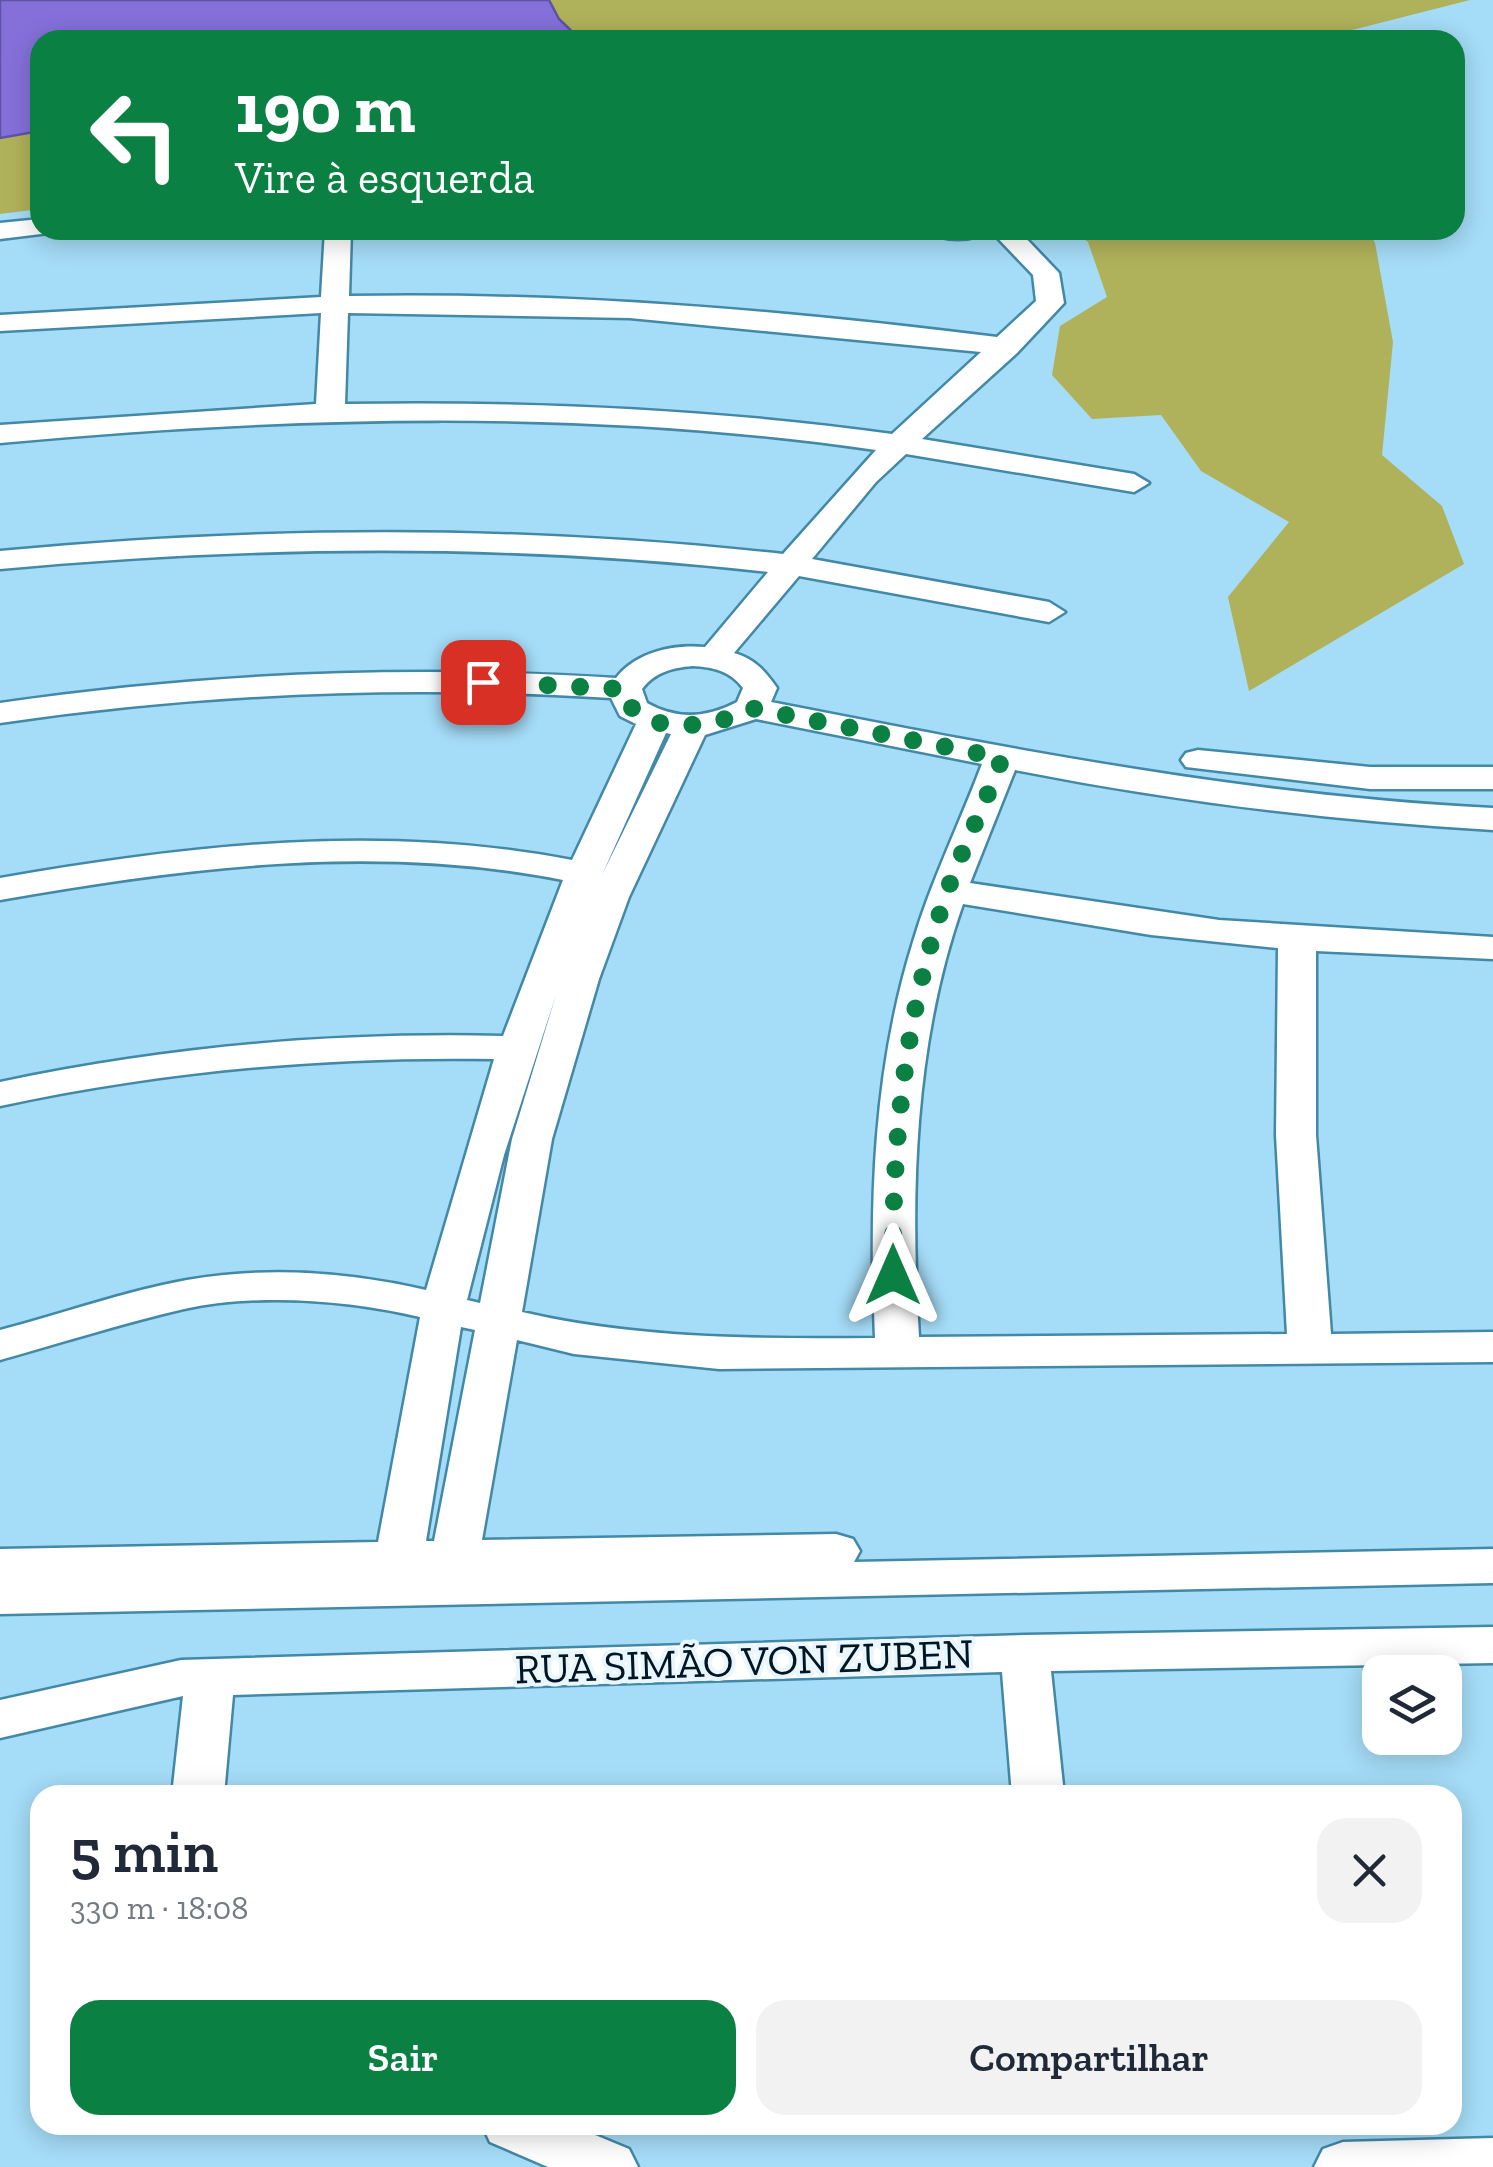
<!DOCTYPE html>
<html lang="pt">
<meta charset="utf-8">
<style>
body{margin:0;font-family:"Zilla Slab",serif;background:#f2f2f3;color:#1f2937;height:100vh;display:flex;flex-direction:column;font-size:38px;white-space:nowrap}
*{box-sizing:border-box;margin:0}
p{font-size:32px;color:#747a83}
.icon{flex:none;width:55px;height:55px;fill:none;stroke:currentColor;stroke-width:2;stroke-linecap:round;stroke-linejoin:round}
.map{position:relative;flex:1;overflow:hidden}
.panel{position:absolute;left:30px;top:1785px;width:1432px;height:350px;display:flex;flex-direction:column;background:#fff;border-radius:30px;box-shadow:0 5px 25px #0003}
.panel>*{flex:none}
.hud{position:absolute;left:30px;top:30px;width:1435px;height:210px;border-radius:30px;box-shadow:0 5px 25px #0003;background:#0b8043;color:#fff;overflow:hidden}
.fabs{position:absolute;left:1362px;top:1655px;display:grid;gap:20px}
.fabs a{display:grid;place-items:center;width:100px;height:100px;border-radius:20px;background:#fff;box-shadow:0 5px 25px #0003;font-size:50px}
.pin{position:absolute;display:grid;place-items:center;width:85px;height:85px;color:#fff;margin:-42px;border-radius:20px;box-shadow:0 5px 15px #0006}
.me{position:absolute;width:110px;margin:-55px;rotate:0deg;stroke-linejoin:round;filter:drop-shadow(0 0 8px #0008)}
.turn{display:flex;align-items:center;gap:35px;height:210px;padding:0 40px;font-size:45px}
.turn .icon{width:130px;height:130px;stroke-width:2.5}
.turn b{display:block;font-size:70px;line-height:85px}
.round{display:grid;place-items:center;flex:none;width:105px;height:105px;border-radius:30px;background:#f2f2f3}
.headline{display:flex;align-items:center;justify-content:space-between;height:170px;padding:0 40px}
h1{font-size:60px;font-weight:600;line-height:75px}
.button{display:flex;gap:20px;margin-top:auto;padding:20px 40px}
.button a{flex:1;height:115px;border-radius:30px;background:#0b8043;color:#fff;font-size:40px;font-weight:600;line-height:115px;text-align:center}
.button a+a{background:#f2f2f3;color:#1f2937}
.map>svg:first-child{display:block}
</style>
<div class="map">
<svg width="1493" height="2167" viewBox="0 0 1493 2167">
<rect width="100%" height="100%" fill="#a5dcf7"/>
<path fill="#b0b25b" d="M 549,0 L 1470,0 L 1313,40 L 581,40 L 559,19 Z
M 40,131 L 40,209 L 0,214 L 0,138 Z
M 1072,230 L 1368,230 L 1375,243 L 1393,342 L 1382,455 L 1442,506 L 1464,564 L 1249,691 L 1228,597 L 1289,522 L 1201,471 L 1161,415 L 1092,419 L 1052,375 L 1060,326 L 1107,297 L 1088,242 Z"/>
<path fill="#8570da" stroke="#5d55a3" stroke-width="2.5" d="M 0,0 L 549,0 L 559,19 L 581,40 L 40,40 L 40,131 L 0,138 Z"/>
<g fill="none" stroke-linecap="round" stroke-linejoin="round">
<g stroke="#4288a7" stroke-width="5">
<path id="street" d="M 40,219 L 40,230 L 49,233 L 0,239 L 0,223 Z
M 325,230 L 351,230 L 349,296 C 566,292 782,310 997,337 L 1036,301 L 1033,275 L 990,230 L 1018,230 L 1059,273 L 1064,303 L 1017,353 L 922,439 L 1134,474 L 1149,483 L 1134,492 L 906,454 L 876,482 L 812,559 L 1049,602 L 1065,612 L 1049,622 L 799,576 L 734,653 C 755,659 765,671 777,688 L 771,702 C 1011,749 1248,796 1493,808 L 1493,830 C 1332,821 1173,801 1015,770 L 970,883 L 1219,920 L 1493,937 L 1493,959 L 1316,951 L 1316,1135 L 1331,1334 L 1493,1332 L 1493,1362 L 719,1369 L 574,1354 L 517,1340 L 482,1540 L 836,1534 L 853,1539 L 860,1551 L 854,1562 L 1493,1549 L 1493,1583 L 0,1614 L 0,1549 L 378,1542 L 420,1317 C 347,1300 258,1293 184,1309 C 123,1323 61,1343 0,1360 L 0,1330 C 62,1314 125,1291 187,1280 C 267,1266 349,1272 426,1290 L 494,1059 C 327,1056 163,1071 0,1106 L 0,1082 C 166,1047 333,1032 503,1036 L 563,880 C 376,843 187,867 0,900 L 0,878 C 191,845 380,823 572,860 L 636,724 L 620,716 L 611,698 C 406,685 204,693 0,723 L 0,703 C 205,673 409,665 616,678 C 636,652 673,644 705,647 L 768,572 C 511,543 258,545 0,569 L 0,551 C 265,526 518,525 783,554 L 876,450 C 585,408 291,416 0,443 L 0,425 L 316,404 L 321,313 L 0,331 L 0,315 L 321,297 ZM 348,313 L 630,318 L 981,352 L 892,434 C 711,409 528,401 345,404 ZM 692,666 C 713,667 730,671 743,688 L 737,702 C 707,718 677,720 647,703 L 642,689 C 655,672 672,668 692,666 ZM 756,719 L 982,764 C 959,825 931,881 913,942 C 873,1070 869,1205 875,1338 C 756,1339 639,1339 522,1312 L 552,1139 L 599,979 L 629,897 L 705,735 ZM 666,733 L 671,734 L 602,875 ZM 963,904 L 1151,935 L 1278,948 L 1276,1135 L 1287,1334 L 919,1337 C 910,1192 914,1043 963,904 ZM 556,995 L 512,1139 L 480,1303 L 467,1300 L 504,1155 ZM 461,1327 L 475,1330 L 434,1541 L 426,1541 Z
M 929,230 L 987,230 C 975,242 941,242 929,230 Z
M 1198,750 L 1370,767 L 1493,767 L 1493,789 L 1370,789 L 1186,767 L 1181,760 L 1186,753 Z
M 1493,1627 L 1493,1663 L 1051,1671 L 1064,1795 L 1012,1795 L 1002,1672 L 233,1695 L 224,1795 L 172,1795 L 183,1696 L 0,1738 L 0,1700 L 181,1660 L 1025,1635 Z
M 482,2125 L 571,2125 L 629,2149 L 638,2167 L 548,2167 L 490,2142 Z
M 1493,2138 L 1493,2167 L 1314,2167 L 1323,2149 L 1343,2142 Z"/>
</g>
<use href="#street" fill="#fff" fill-rule="evenodd"/>
</g>
<g fill="none" stroke-linecap="round" stroke-linejoin="round">
<path stroke="#0b8043" stroke-width="18" stroke-dasharray="0 32.4" d="M 483,682 L 624,689 C 630,740 721,728 751,708 L 1002,758 C 986,803 963,846 947,892 C 904,1016 892,1144 893,1275"/>
</g>
<g text-anchor="middle" dominant-baseline="central" stroke-width="8" stroke-linejoin="round" paint-order="stroke">
<g font-size="42" fill="#001623" stroke="#e9f6fd">
<text transform="translate(744 1661) rotate(-2)">RUA SIMÃO VON ZUBEN</text>
</g>
</g>
</svg>
<div class="fabs">
<a><svg class="icon" aria-label="layers" viewBox="0 0 24 24"><path d="M12 4l9 5-9 5-9-5zM3 14l9 5 9-5"/></svg></a>
</div>
<div class="pin" style="left:483px;top:682px;background:#d93025"><svg class="icon" aria-label="arrive" viewBox="0 0 24 24"><path d="M6 21V4h12l-3 4 3 4H6"/></svg></div>
<svg class="me" style="left:893px;top:1275px" viewBox="-20 -20 40 40"><path d="M0-17L14 15 0 8-14 15z" fill="#0b8043" stroke="#fff" stroke-width="4"/></svg>
<div class="hud">
<div class="turn"><svg class="icon" aria-label="left" viewBox="0 0 24 24"><path d="M17 20v-9H6M10 6l-5 5 5 5"/></svg><div><b>190 m</b>Vire à esquerda</div></div>
</div>
<section class="panel">
<div class="headline"><div><h1>5 min</h1><p>330 m · 18:08</p></div><a class="round"><svg class="icon" aria-label="close" viewBox="0 0 24 24"><path d="M6 6l12 12M18 6L6 18"/></svg></a></div>
<div class="button"><a>Sair</a><a>Compartilhar</a></div>
</section>
</div>
